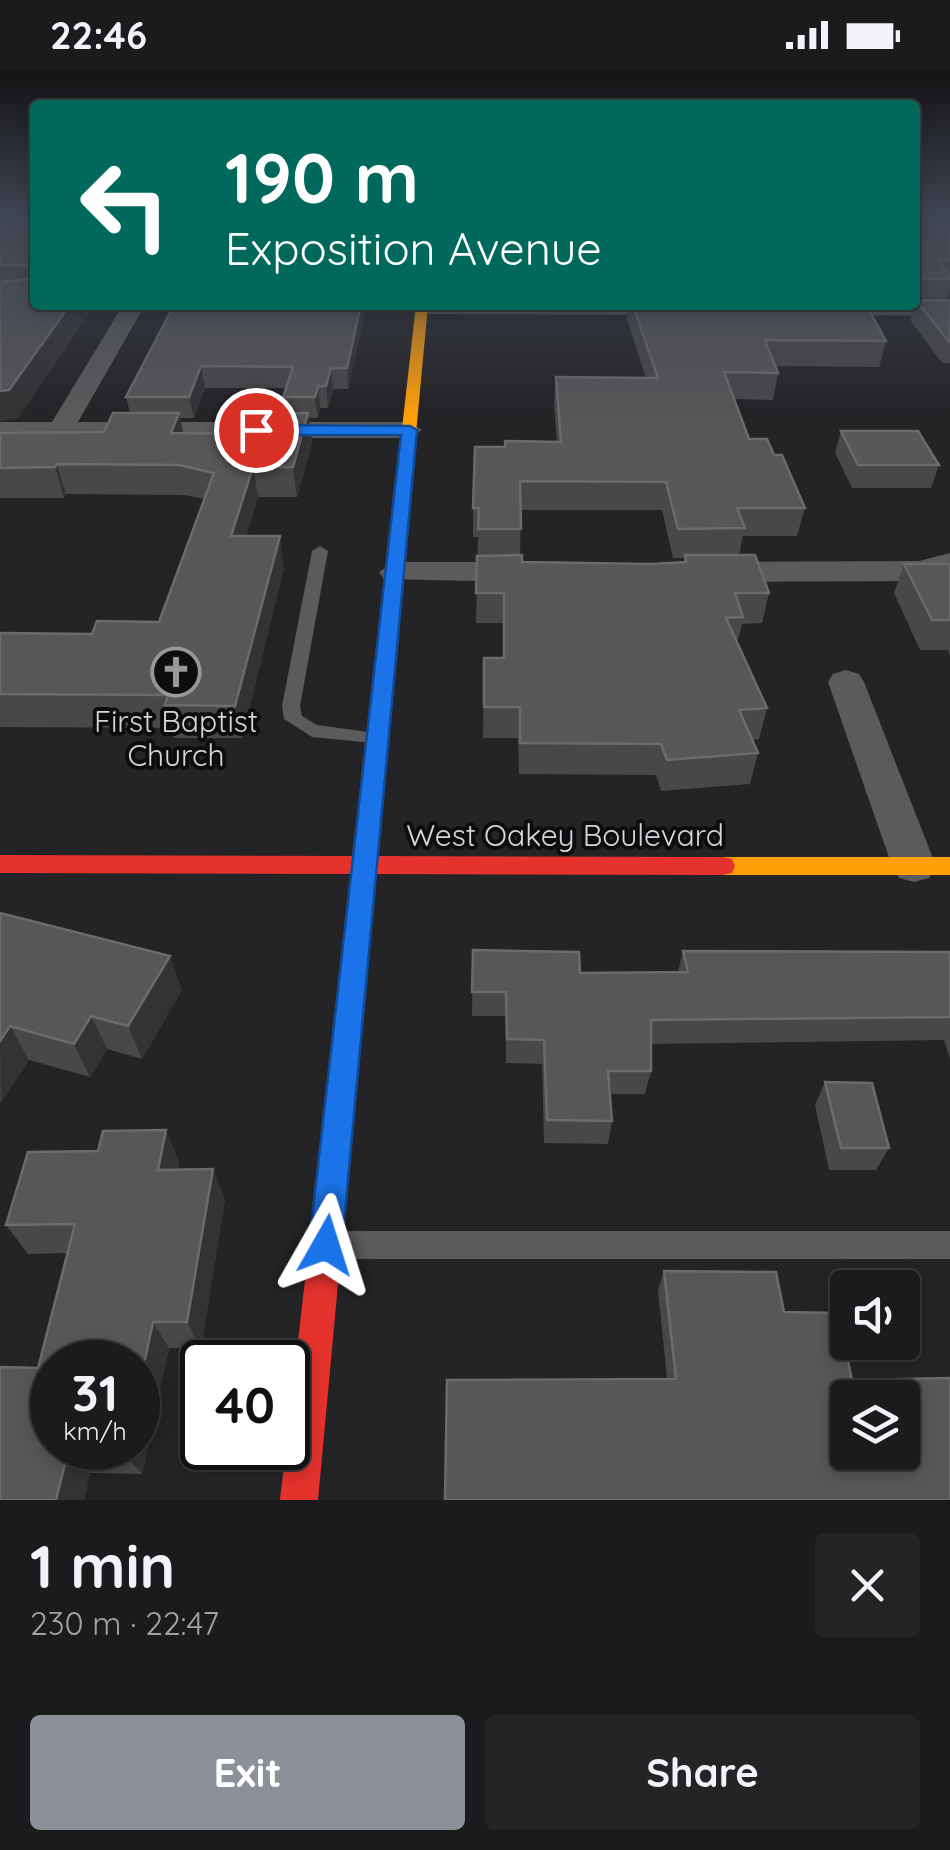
<!DOCTYPE html>
<meta charset="utf-8">
<style>
body{margin:0;font-family:Quicksand,sans-serif;background:#242325;color:#f1f3f6;height:100vh;display:flex;flex-direction:column;font-size:38px;white-space:nowrap}
*{box-sizing:border-box;margin:0}
p{font-size:32px;color:#a0a1a3}
.icon{flex:none;width:55px;height:55px;fill:none;stroke:currentColor;stroke-width:2;stroke-linecap:round;stroke-linejoin:round}
.map{position:relative;height:1430px;overflow:hidden}
.sheet{display:flex;flex-direction:column;background:#1b1a1c;flex:1}
.sheet>*{flex:none}
.guide{position:absolute;left:30px;top:30px;width:890px;height:210px;border-radius:10px;box-shadow:0 5px 15px #0003,0 0 0 2px #39383b;background:#00695c;color:#fff;overflow:hidden}
.controls{position:absolute;left:830px;top:1200px;display:grid;gap:20px}
.controls a{display:grid;place-items:center;width:90px;height:90px;border-radius:10px;background:#1b1a1c;box-shadow:0 5px 15px #0003,0 0 0 2px #39383b;font-size:50px}
.speed{position:absolute;left:30px;top:1270px;display:flex;gap:20px;font-size:50px;font-weight:700;text-align:center}
.speed>*{display:grid;place-content:center;width:130px;height:130px;border-radius:50%;background:#1b1a1c;box-shadow:0 5px 15px #0003,0 0 0 2px #39383b;line-height:1}
.speed small{font-size:25px;font-weight:400}
.speed .limit{border:5px solid #111;border-radius:15px;background:#fff;color:#111}
.pin{position:absolute;display:grid;place-items:center;width:85px;height:85px;color:#fff;margin:-42px;border:5px solid #fff;border-radius:50%;box-shadow:0 2px 10px #0007}
.me{position:absolute;width:110px;margin:-55px;rotate:6deg;stroke-linejoin:round;filter:drop-shadow(0 0 8px #0008)}
.turn{display:flex;align-items:center;gap:35px;height:210px;padding:0 30px;font-size:45px}
.turn .icon{width:130px;height:130px;stroke-width:2.5}
.turn b{display:block;font-size:70px;line-height:85px}
.round{display:grid;place-items:center;flex:none;width:105px;height:105px;border-radius:10px;background:#242325}
.headline{display:flex;align-items:center;justify-content:space-between;height:170px;padding:0 30px}
h1{font-size:60px;font-weight:700;line-height:75px}
.button{display:flex;gap:20px;margin-top:auto;padding:20px 30px}
.button a{flex:1;height:115px;border-radius:10px;background:#8c9099;color:#fff;font-size:40px;font-weight:700;line-height:115px;text-align:center}
.button a+a{background:#242325;color:#f1f3f6}
.status{display:flex;justify-content:space-between;align-items:center;height:70px;padding:0 50px;background:#1b1a1c;direction:ltr}
.status svg{height:28px;fill:currentColor}
.map>svg:first-child{display:block}
</style>
<div class="status"><b>22:46</b><svg viewBox="0 0 49 12"><path d="M0 12V9h3v3zM5 12V6h3v6zM10 12V3h3v9zM15 12V0h3v12zM26 1h20v11H26zM47 4h2v5h-2z"/></svg></div>
<div class="map">
<svg width="950" height="1430" viewBox="0 0 950 1430">
<rect width="100%" height="100%" fill="#242326"/>
<g fill="none" stroke-linecap="round" stroke-linejoin="round">
<path fill="#5b5b5c" fill-rule="evenodd" d="M 320,476 L 328,481 L 300,636 L 302,646 L 317,655 L 383,664 L 386,669 L 383,674 L 312,667 L 284,649 L 282,636 L 312,481 Z
M 337,1161 L 950,1161 L 950,1189 L 337,1189 L 327,1185 L 323,1175 L 327,1165 Z"/>
<path fill="#5b5b5c" fill-rule="evenodd" d="M 915,232 L 950,232 L 950,246 L 814,245 L 803,238 Z
M 123,235 L 145,235 L 78,352 L 409,352 L 422,360 L 409,368 L 0,368 L 0,352 L 52,352 Z
M 412,235 L 690,235 L 692,238 L 681,245 L 422,244 L 414,242 Z
M 950,483 L 950,502 L 921,511 L 706,512 L 690,502 L 706,492 L 919,491 Z
M 395,492 L 528,492 L 544,502 L 528,512 L 384,509 L 379,502 Z
M 846,600 L 859,604 L 864,612 L 936,796 L 929,808 L 914,812 L 899,808 L 892,796 L 828,612 L 833,604 Z"/>
<path fill="#ff9f0a" fill-rule="evenodd" d="M 416,235 L 428,235 L 391,632 L 381,639 L 371,632 Z
M 723,787 L 950,787 L 950,805 L 723,805 L 714,803 L 711,796 L 714,789 Z"/>
<path fill="#e5322d" fill-rule="evenodd" d="M 381,625 L 391,632 L 377,786 L 723,787 L 732,789 L 735,796 L 732,803 L 723,805 L 376,804 L 318,1430 L 280,1430 L 351,804 L 0,803 L 0,785 L 353,786 L 371,632 Z"/>
</g>
<path fill="#484749" fill-rule="evenodd" d="M 0,147 L 35,147 L 35,235 L 95,235 L 18,348 L 0,351 Z
M 915,147 L 950,158 L 950,220 L 947,228 L 915,228 Z
M 916,230 L 950,230 L 950,293 L 942,293 L 910,250 Z
M 167,235 L 364,235 L 364,247 L 348,319 L 333,319 L 328,338 L 320,338 L 318,348 L 309,348 L 312,372 L 297,427 L 258,427 L 246,466 L 284,497 L 242,668 L 174,668 L 171,658 L 0,657 L 0,563 L 92,564 L 159,552 L 204,429 L 185,425 L 66,424 L 64,428 L 0,428 L 0,363 L 104,362 L 130,343 L 126,327 L 169,244 ZM 205,318 L 286,318 L 283,327 L 286,343 L 267,364 L 183,363 L 180,348 L 194,348 Z
M 628,235 L 866,235 L 886,271 L 879,297 L 775,296 L 778,303 L 773,330 L 734,329 L 749,369 L 774,385 L 805,438 L 797,466 L 743,466 L 739,485 L 769,523 L 762,553 L 742,554 L 737,573 L 767,638 L 759,669 L 752,670 L 758,683 L 750,714 L 661,721 L 656,705 L 519,704 L 518,668 L 483,668 L 484,588 L 503,588 L 504,553 L 476,553 L 478,467 L 473,467 L 473,438 L 505,377 L 557,372 L 554,334 L 556,307 L 646,308 L 627,249 ZM 521,440 L 662,440 L 673,488 L 684,488 L 684,492 L 651,494 L 522,492 L 520,485 Z
M 841,361 L 939,395 L 931,418 L 852,418 L 835,383 Z
M 904,494 L 950,494 L 950,587 L 948,580 L 920,580 L 894,523 Z
M 0,843 L 182,920 L 142,989 L 107,979 L 90,1007 L 29,990 L 0,1033 Z
M 473,880 L 580,903 L 678,902 L 683,881 L 950,882 L 950,989 L 944,970 L 651,974 L 651,1001 L 645,1024 L 610,1024 L 612,1051 L 608,1074 L 544,1073 L 542,994 L 506,993 L 506,946 L 472,946 Z
M 825,1012 L 889,1078 L 876,1100 L 829,1100 L 815,1035 Z
M 179,1091 L 178,1100 L 213,1099 L 225,1130 L 201,1278 L 169,1278 L 142,1404 L 90,1403 L 84,1430 L 38,1298 L 68,1183 L 28,1184 L 6,1155 Z
M 664,1201 L 784,1242 L 852,1310 L 950,1430 L 667,1309 L 658,1220 Z"/>
<path fill="#333234" d="M 70,235 L 95,235 L 18,348 L 0,351 L 0,321 Z
M 361,235 L 364,235 L 364,247 L 348,319 L 347,298 Z
M 201,296 L 205,318 L 194,348 L 189,327 Z
M 331,298 L 333,319 L 328,338 L 326,316 Z
M 318,316 L 320,338 L 318,348 L 315,327 Z
M 179,343 L 185,372 L 171,363 Z
M 308,343 L 312,372 L 297,427 L 293,397 Z
M 57,394 L 66,424 L 64,428 L 55,397 Z
M 253,397 L 258,427 L 237,497 L 231,466 Z
M 280,466 L 284,497 L 242,668 L 235,636 Z
M 170,886 L 182,920 L 142,989 L 128,956 Z
M 91,946 L 107,979 L 90,1007 L 74,974 Z
M 10,956 L 29,990 L 1,1033 L 0,971 Z
M 166,1060 L 179,1091 L 172,1131 L 158,1100 Z
M 213,1099 L 225,1130 L 201,1278 L 187,1252 Z
M 153,1252 L 169,1278 L 142,1404 L 124,1383 L 125,1378 L 138,1378 L 138,1322 Z
M 68,1382 L 90,1403 L 84,1430 L 56,1430 Z"/>
<path fill="#575658" stroke="#6b6a6c" stroke-width="2.5" fill-rule="evenodd" d="M 0,147 L 35,147 L 35,235 L 70,235 L 9,320 L 0,321 L 0,212 L 31,209 L 28,195 L 0,195 Z
M 915,147 L 940,147 L 950,158 L 950,190 L 938,190 L 950,205 L 950,209 L 915,209 Z
M 916,230 L 950,230 L 950,272 L 949,272 Z
M 172,235 L 361,235 L 347,298 L 331,298 L 326,316 L 318,316 L 315,327 L 283,327 L 293,297 L 201,296 L 189,327 L 126,327 L 173,237 Z
M 633,235 L 866,235 L 886,271 L 765,270 L 778,303 L 724,302 L 749,369 L 767,369 L 774,385 L 782,385 L 805,438 L 737,438 L 745,458 L 678,459 L 666,412 L 520,411 L 521,459 L 478,459 L 479,438 L 473,438 L 475,377 L 505,377 L 505,371 L 561,372 L 556,307 L 658,308 Z
M 113,343 L 179,343 L 171,363 L 267,364 L 275,343 L 308,343 L 293,397 L 253,397 L 231,466 L 280,466 L 235,636 L 165,635 L 168,625 L 0,624 L 0,563 L 92,564 L 97,551 L 159,552 L 214,403 L 179,395 L 57,394 L 55,397 L 0,398 L 0,363 L 104,362 Z
M 841,361 L 918,361 L 939,395 L 858,395 Z
M 522,485 L 522,492 L 651,494 L 686,492 L 685,485 L 755,485 L 769,523 L 735,523 L 743,547 L 726,548 L 767,638 L 739,640 L 758,683 L 667,690 L 661,674 L 520,673 L 520,637 L 484,637 L 484,588 L 504,588 L 504,523 L 476,523 L 477,486 Z
M 904,494 L 950,494 L 950,550 L 932,550 Z
M 0,843 L 170,886 L 128,956 L 91,946 L 74,974 L 10,956 L 0,971 Z
M 473,880 L 579,882 L 580,903 L 688,902 L 683,881 L 950,882 L 950,947 L 651,950 L 651,1001 L 608,1001 L 612,1051 L 547,1050 L 544,970 L 507,969 L 506,922 L 472,922 Z
M 825,1012 L 872,1013 L 889,1078 L 841,1078 Z
M 166,1060 L 158,1100 L 213,1099 L 187,1252 L 153,1252 L 138,1322 L 138,1292 L 52,1292 L 52,1378 L 125,1378 L 124,1383 L 68,1382 L 56,1430 L 0,1430 L 0,1297 L 38,1298 L 75,1154 L 6,1155 L 28,1082 L 98,1081 L 103,1061 Z
M 664,1201 L 776,1202 L 784,1242 L 838,1243 L 852,1310 L 950,1308 L 950,1430 L 445,1430 L 447,1310 L 676,1309 ZM 848,1328 L 902,1328 L 902,1382 L 848,1382 Z"/>
<linearGradient id="sky" x2="0" y2="1"><stop stop-color="#141315"/><stop offset="0.42" stop-color="#3f4552"/><stop offset="1" stop-color="#3f4552" stop-opacity="0"/></linearGradient>
<rect width="950" height="347" fill="url(#sky)"/>
<path fill="#1a73e8" stroke="#114b97" stroke-width="2.5" d="M 410,356 L 417,360 L 342,1175 L 337,1187 L 326,1192 L 314,1187 L 309,1175 L 401,365 L 256,365 L 248,360 L 256,355 Z"/>
<defs>
<g id="church-ring" transform="scale(2.5)"><circle r="9.5" fill="#0d0c0e" stroke="#98979a" stroke-width="1.5"/><path d="M-1.2-6h2.4v3.5h3.3v2.4h-3.3V6h-2.4V-.1h-3.3v-2.4h3.3Z" fill="#98979a"/></g>
</defs>
<g fill-rule="evenodd">
<use href="#church-ring" x="176" y="602"/>
</g>
<g text-anchor="middle" dominant-baseline="central" stroke-width="8" stroke-linejoin="round" paint-order="stroke">
<g font-size="30" fill="#d7d5d9" stroke="#0d0c0e">
<text x="176" y="651">First Baptist<tspan x="176" dy="34">Church</tspan></text>
</g>
<g font-size="30" fill="#d7d5d9" stroke="#0d0c0e">
<text x="565" y="765">West Oakey Boulevard</text>
</g>
</g>
</svg>
<div class="controls">
<a><svg class="icon" aria-label="sound" viewBox="0 0 24 24"><path d="M4 9h4l5-4v14l-5-4H4zM17 9q2 3 0 6"/></svg></a>
<a><svg class="icon" aria-label="layers" viewBox="0 0 24 24"><path d="M12 4l9 5-9 5-9-5zM3 14l9 5 9-5"/></svg></a>
</div>
<div class="speed"><div>31<small>km/h</small></div><div class="limit">40</div></div>
<div class="pin" style="left:256px;top:360px;background:#d93025"><svg class="icon" aria-label="arrive" viewBox="0 0 24 24"><path d="M6 21V4h12l-3 4 3 4H6"/></svg></div>
<svg class="me" style="left:326px;top:1175px" viewBox="-20 -20 40 40"><path d="M0-17L14 15 0 8-14 15z" fill="#1a73e8" stroke="#fff" stroke-width="4"/></svg>
<div class="guide">
<div class="turn"><svg class="icon" aria-label="left" viewBox="0 0 24 24"><path d="M17 20v-9H6M10 6l-5 5 5 5"/></svg><div><b>190 m</b>Exposition Avenue</div></div>
</div>
</div>
<section class="sheet">
<div class="headline"><div><h1>1 min</h1><p>230 m · 22:47</p></div><a class="round"><svg class="icon" aria-label="close" viewBox="0 0 24 24"><path d="M6 6l12 12M18 6L6 18"/></svg></a></div>
<div class="button"><a>Exit</a><a>Share</a></div>
</section>
